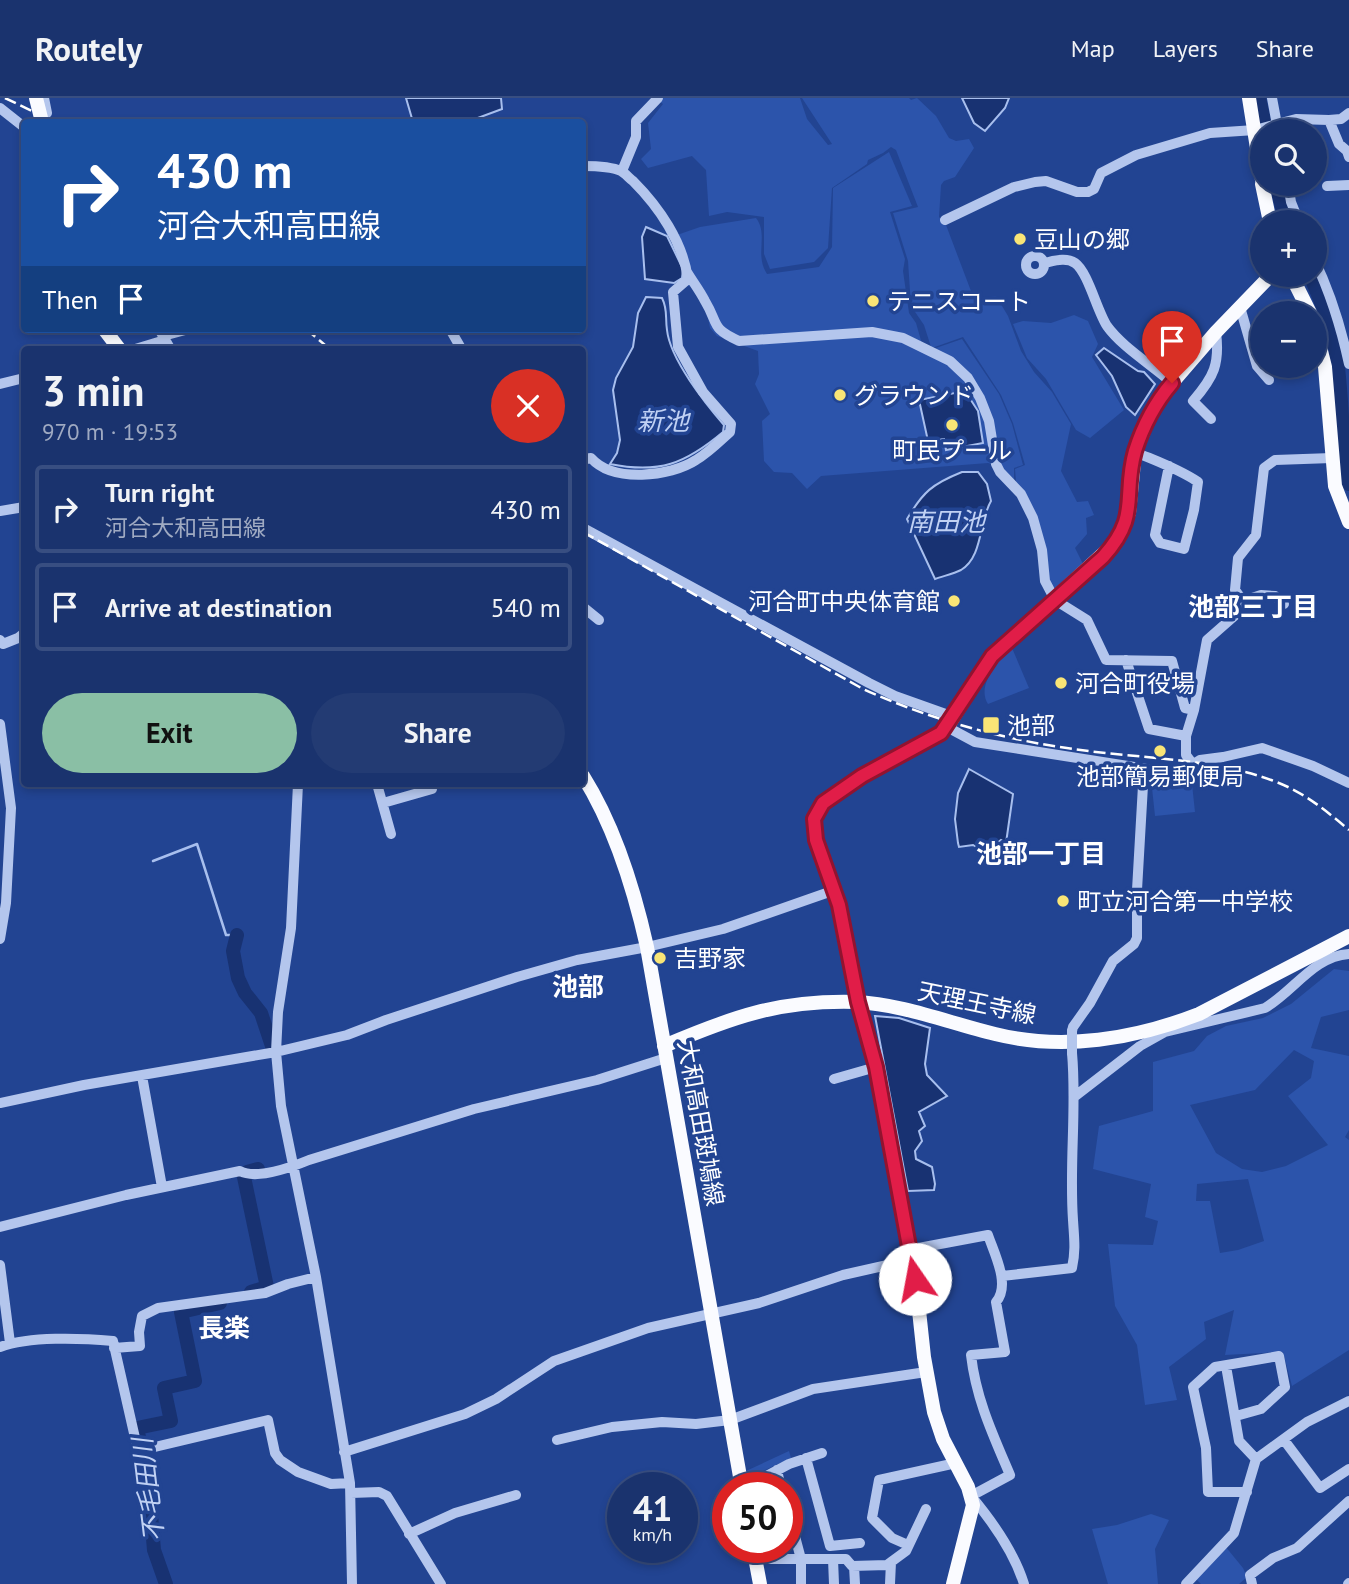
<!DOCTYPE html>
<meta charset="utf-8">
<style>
body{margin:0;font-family:"PT Sans","Noto Sans JP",sans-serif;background:#233b73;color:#f1f3f6;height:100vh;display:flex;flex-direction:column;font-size:26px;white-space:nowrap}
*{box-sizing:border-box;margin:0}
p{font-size:23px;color:#9faac2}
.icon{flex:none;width:38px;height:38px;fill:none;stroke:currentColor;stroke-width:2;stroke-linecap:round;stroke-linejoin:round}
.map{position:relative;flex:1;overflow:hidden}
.details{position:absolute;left:21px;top:248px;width:565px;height:441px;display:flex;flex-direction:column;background:#1a336e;border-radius:7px;box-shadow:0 4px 10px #0003,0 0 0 2px #384e81}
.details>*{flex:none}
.hud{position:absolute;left:21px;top:21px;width:565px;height:214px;border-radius:7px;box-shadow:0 4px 10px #0003,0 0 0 2px #384e81;background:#1a4fa0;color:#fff;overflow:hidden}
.controls{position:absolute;left:1250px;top:21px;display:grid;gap:14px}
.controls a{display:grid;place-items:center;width:77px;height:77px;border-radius:50%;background:#1a336e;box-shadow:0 4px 10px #0003,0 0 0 2px #384e81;font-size:35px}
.speed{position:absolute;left:607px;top:1374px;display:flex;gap:14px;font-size:35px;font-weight:700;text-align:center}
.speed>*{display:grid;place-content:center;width:91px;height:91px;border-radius:50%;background:#1a336e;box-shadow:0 4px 10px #0003,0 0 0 2px #384e81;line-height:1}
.speed small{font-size:18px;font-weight:400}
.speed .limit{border:10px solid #d22;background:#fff;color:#111}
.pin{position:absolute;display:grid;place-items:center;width:60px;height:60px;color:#fff;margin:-72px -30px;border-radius:50% 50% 50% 0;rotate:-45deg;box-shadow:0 0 7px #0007}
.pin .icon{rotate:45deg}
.me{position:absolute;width:77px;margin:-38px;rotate:348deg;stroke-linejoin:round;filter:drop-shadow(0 0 5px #0008)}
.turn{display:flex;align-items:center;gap:24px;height:147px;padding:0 21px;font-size:32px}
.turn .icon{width:91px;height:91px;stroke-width:2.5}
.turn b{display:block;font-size:49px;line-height:60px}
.then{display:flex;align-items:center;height:66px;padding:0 21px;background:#0003;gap:14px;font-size:26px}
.round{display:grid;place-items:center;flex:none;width:74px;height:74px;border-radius:37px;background:#233b73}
.head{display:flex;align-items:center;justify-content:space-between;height:119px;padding:0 21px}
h1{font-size:42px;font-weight:800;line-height:52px}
.button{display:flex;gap:14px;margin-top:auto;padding:14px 21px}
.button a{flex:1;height:80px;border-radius:42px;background:#8abfa5;color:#111;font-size:28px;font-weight:800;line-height:80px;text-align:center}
.button a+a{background:#233b73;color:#f1f3f6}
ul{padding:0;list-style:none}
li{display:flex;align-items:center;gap:21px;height:88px;margin:0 14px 10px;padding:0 7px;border:4px solid #384e81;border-radius:7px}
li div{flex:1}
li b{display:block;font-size:26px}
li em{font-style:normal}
header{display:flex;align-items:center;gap:42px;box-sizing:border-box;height:98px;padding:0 35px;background:#1a336e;border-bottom:2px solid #384e81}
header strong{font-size:33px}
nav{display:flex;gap:38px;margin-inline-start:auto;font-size:24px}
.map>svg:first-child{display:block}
</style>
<header>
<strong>Routely</strong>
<nav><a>Map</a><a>Layers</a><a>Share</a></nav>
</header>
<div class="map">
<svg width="1349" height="1486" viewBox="0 0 1349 1486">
<rect width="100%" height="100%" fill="#224492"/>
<path fill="#2c54ab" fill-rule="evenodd" d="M 654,0 L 800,0 L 807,21 L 828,47 L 832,46 L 802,0 L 909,0 L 911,2 L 917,0 L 936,18 L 949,40 L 956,43 L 969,41 L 974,50 L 955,79 L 944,83 L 941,87 L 939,119 L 946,127 L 974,201 L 996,198 L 1008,218 L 1021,253 L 1034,274 L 1052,294 L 1071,326 L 1061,373 L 1077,404 L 1088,403 L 1094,417 L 1086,420 L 1087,436 L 1075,450 L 1083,466 L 1056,491 L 1050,487 L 1016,383 L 1015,371 L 1025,367 L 1013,325 L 1001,297 L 963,239 L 932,250 L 933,251 L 962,241 L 999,296 L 1012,326 L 1023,367 L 1014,370 L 1014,382 L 999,368 L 988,365 L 821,378 L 807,391 L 792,375 L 774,374 L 764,363 L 762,323 L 770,316 L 755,286 L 759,276 L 758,253 L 717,238 L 710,230 L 706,210 L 692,189 L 688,188 L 692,175 L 677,137 L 700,129 L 756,120 C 769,137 754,156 767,176 L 819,169 L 832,149 L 833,90 L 889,54 L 912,108 L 890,114 L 905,161 L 903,173 L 909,215 L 916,225 L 922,246 L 931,249 L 924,227 L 911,208 L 908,163 L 893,115 L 918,109 L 896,52 L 891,49 L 883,55 L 868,62 L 867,66 L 832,90 L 828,150 L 814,164 L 770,171 L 764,156 L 764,119 L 727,114 L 709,118 L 706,72 L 692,58 L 648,70 L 641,61 L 651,51 L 648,25 L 663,6 Z
M 1074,217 L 1088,223 L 1098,246 L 1092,259 L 1124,312 L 1090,340 L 1076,332 L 1046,281 L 1027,260 L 1013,226 L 1023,223 L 1051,225 Z
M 1012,550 L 1029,590 L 988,606 C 976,588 998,562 1012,550 Z
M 1192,686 L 1195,714 L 1155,718 L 1152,690 Z
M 1334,871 L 1349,873 L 1349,912 L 1321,919 L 1311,950 L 1349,958 L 1349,1032 L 1345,1039 L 1349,1042 L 1349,1252 L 1292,1288 L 1283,1254 L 1225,1257 L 1234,1212 L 1204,1224 L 1206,1241 L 1169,1269 L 1177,1302 L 1145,1307 L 1137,1247 L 1115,1208 L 1108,1146 L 1153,1147 L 1158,1123 L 1145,1119 L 1151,1086 L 1093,1071 L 1099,1028 L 1153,1013 L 1153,964 L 1194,953 L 1207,938 L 1226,928 L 1263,920 L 1291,906 ZM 1294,952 L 1314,963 L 1311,980 L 1288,998 L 1328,1047 L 1286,1068 L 1262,1074 L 1242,1071 L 1216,1055 L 1190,1007 L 1255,992 ZM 1248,1081 L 1264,1143 L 1238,1152 L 1220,1155 L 1210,1103 L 1196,1103 L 1197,1086 Z
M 789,1353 L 791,1360 L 748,1380 L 746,1373 Z
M 1151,1416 L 1169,1422 L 1155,1451 L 1158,1486 L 1108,1486 L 1092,1431 L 1117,1427 Z
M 1225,1448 L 1243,1470 L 1247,1479 L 1239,1486 L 1201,1486 L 1195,1480 Z"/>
<path fill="#183272" stroke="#a8bfee" stroke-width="2" d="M 406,0 L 501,0 L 502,11 L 467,24 L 413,24 Z
M 962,0 L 1009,0 L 1005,10 L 985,33 L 974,25 Z
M 646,129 L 667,138 L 683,171 L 682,180 L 674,185 L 645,181 L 642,139 Z
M 646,199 L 662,200 C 668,212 665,219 667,232 C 670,261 705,305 724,327 L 723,334 C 685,366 659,376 610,366 L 617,355 L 620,342 L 613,292 L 616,280 L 633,249 L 638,215 Z
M 1104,250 L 1138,273 L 1144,274 L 1155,286 L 1135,317 L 1126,309 L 1112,278 L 1096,257 Z
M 965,293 L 978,313 L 983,345 L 946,352 L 944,341 L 928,343 L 919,302 Z
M 962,374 L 978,374 L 987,386 L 991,403 C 979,423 983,459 961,472 C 953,476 943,478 935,481 L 907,421 C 923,394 932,386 962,374 Z
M 969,671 L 1013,696 L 1006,745 L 1001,742 L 985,754 L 973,747 L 959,749 L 958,745 L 955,721 L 958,695 Z
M 875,918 L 899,920 L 930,930 L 925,966 L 927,977 L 947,998 L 919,1014 L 925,1028 L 919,1033 L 922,1043 L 915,1053 L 916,1061 L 932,1069 L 935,1086 L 934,1092 L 908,1093 Z"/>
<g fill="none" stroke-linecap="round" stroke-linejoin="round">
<path stroke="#a8bfee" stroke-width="2.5" d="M 153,763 L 197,746 L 226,837 L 237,837"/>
<path stroke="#183272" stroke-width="14" d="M 1259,0 L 1266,33
M 1276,86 L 1286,124
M 1310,177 C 1320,202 1332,227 1336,255 C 1343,298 1341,343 1349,386
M 237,837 L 233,853 L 238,880 L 245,895 L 261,915 L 273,951
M 251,1194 L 267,1189 L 244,1079 L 247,1074 L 258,1071
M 166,1486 L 154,1452 L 148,1380 L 137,1330 L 171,1323 L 164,1290 L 195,1283 L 181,1214 L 220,1205"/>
<path stroke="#b4c6ed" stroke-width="10" d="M 44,0 L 47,15
M 1272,0 L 1278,32
M 0,10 L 24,29
M 1329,22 L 1341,21 L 1349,15
M 583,68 C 594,68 610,68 621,73 C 625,75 629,80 633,83 C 659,109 683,144 688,181 L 673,194 L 678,249 L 703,294 L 731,326 L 730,334 C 719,344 708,355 696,362 C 670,379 613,385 591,360 L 583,361
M 622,73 L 636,39 L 636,23 L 658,0
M 1288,86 L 1291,104 L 1299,124
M 1327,88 L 1349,87
M 945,122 L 1014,89 L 1035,84 L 1046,83 L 1077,94 L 1088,94 L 1094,91 L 1101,75 L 1136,57 L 1210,35 L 1255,32 L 1296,21 L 1329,22 L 1339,46 L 1347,53 L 1349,59
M1026 167a9 9 0 1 1 18 0a9 9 0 1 1-18 0Z
M 1314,161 C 1331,196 1341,229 1349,266
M 1044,165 C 1054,163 1066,159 1075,165 C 1088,174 1097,213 1107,228 C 1122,249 1152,267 1172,285
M 687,174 C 693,184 700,193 705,203 C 719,226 710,230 739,243 L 872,234 L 903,240 L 950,263 L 968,280 L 980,300 L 989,323 L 996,366 L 1000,374 L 1021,396 L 1033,420 L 1042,452 L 1045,483 L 1055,502 L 1087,522 L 1106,562 L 1172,563 L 1185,610 L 1194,612
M 1240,209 L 1257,268 L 1269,282
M 159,231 L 171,252
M 450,231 L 462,252
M 163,238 L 189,231
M 132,252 L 165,242
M 0,286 L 24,280
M 1211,321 L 1193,303 C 1214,279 1220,266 1216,234
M 1135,354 C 1156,363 1179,371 1198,384 L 1194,412 L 1184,451 L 1160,445 L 1155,437 L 1169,368
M 0,413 L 24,409
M 583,430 L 869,585 L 895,598 L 954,619
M 1243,503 L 1261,497 L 1275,498 L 1284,506
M 583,509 L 599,522
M 0,542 L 3,546 L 18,540 L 24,535
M 1126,562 L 1149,631 L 1186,638
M 0,626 L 11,710 L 6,805 L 0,841
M 947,629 L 975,644 L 1160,673 L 1186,671 L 1200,662 L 1223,659 L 1262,650 L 1313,668 L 1349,685
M 1192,665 L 1186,657 L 1186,638 L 1194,612 L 1207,542 L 1240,513 L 1243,503 L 1235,492 L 1238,460 L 1256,437 L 1264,370 L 1275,362 L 1332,360
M 298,686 L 291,830 L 278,914 L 276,954 L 281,1008 L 316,1179 L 350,1385 L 352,1486
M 377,686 L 391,736
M 383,705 L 432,691
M 1072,933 L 1073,929 L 1090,905 L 1113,863 L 1134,846 L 1137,840 L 1137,792 L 1144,670
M 142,978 L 162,1089
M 834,981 L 876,969
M 1074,999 L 1140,948 L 1165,934 L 1265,910 C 1294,893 1314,858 1349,856
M 0,1005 L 84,987 L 276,954 L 347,937 L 386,922 L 517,879 L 577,862 L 647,849 L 723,831 L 835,792
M 0,1129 L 126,1097 L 240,1073 C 256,1082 292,1069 309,1062 L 474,1011 L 597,982 L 666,960
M 908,1152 L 988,1137 C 994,1155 1011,1187 996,1204 L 1005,1254 L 971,1257 C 976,1301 993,1337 1010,1377 L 971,1398 C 992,1423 1014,1454 1024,1486
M 0,1167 L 10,1245
M 1002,1178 L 1072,1170 C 1076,1152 1074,1139 1073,1122 C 1069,1066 1077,1010 1072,955
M 0,1249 C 29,1238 81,1240 113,1243 L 138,1353 L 268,1322 L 275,1355 L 280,1362 L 298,1374 L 331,1386 L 350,1385
M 114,1250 L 140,1248 L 139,1234 L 142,1218 L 158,1210 L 265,1195 L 288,1186 L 316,1179
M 1226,1268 L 1239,1343 L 1256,1361
M 1236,1318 L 1261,1311 L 1285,1289 L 1279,1258 L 1215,1269 L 1193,1289 L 1206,1350 L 1208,1394 L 1247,1394
M 557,1342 L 612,1329 L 662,1324 L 696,1326 L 730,1322 L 813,1291 L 926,1274
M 1284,1342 L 1320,1390 L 1349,1371
M 344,1354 L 465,1316 L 496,1301 L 554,1263 L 648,1230 L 759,1205 L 843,1177 L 910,1162
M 806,1360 L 830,1448 L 860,1445
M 777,1372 L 781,1390
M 744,1390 L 789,1366 L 822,1355
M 351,1395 L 379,1394 L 387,1398 L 441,1486
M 788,1412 L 801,1461 L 801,1486
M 409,1436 L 455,1415 L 516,1397
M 908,1447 L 892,1440 L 872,1420 L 879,1382 L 956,1365
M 755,1461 L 846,1461 L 852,1468 L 887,1467 L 891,1464 L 906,1453 L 926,1411
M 833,1461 L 834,1486
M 854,1468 L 855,1486
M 890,1486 L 891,1464
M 1186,1486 L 1234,1435 L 1256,1361 L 1307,1324 L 1349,1303
M 1252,1486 L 1250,1477 L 1273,1460 L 1297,1450 L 1349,1403
M 1348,1486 L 1349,1485"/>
<path stroke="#fafbff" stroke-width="14" d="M 1249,0 L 1262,82
M 1262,86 L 1270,124
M 1291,177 L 1310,215
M 1314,225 L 1325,269 L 1335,388 L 1349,424
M 104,231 L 120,252
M 583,678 C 615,729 634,791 647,849 L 742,1390
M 664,948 C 732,919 779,902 855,904 C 903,906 949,925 995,936 C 1063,953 1135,941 1199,916 L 1349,838
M 753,1449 L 760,1486
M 953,1486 L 973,1407 L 968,1389 L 943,1341 L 934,1314 L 924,1259 L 917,1194 L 876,969 L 857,904 L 839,807 L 816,742 L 814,721 L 823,705 L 862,678 L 941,635 L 951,623 L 992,558 L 1116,444 L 1129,415 L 1135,354 L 1152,314 L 1172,285 L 1216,234 L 1271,177"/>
<path stroke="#fff" stroke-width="2.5" stroke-dasharray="12 5" stroke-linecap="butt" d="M 5,0 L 55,24
M 306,231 L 331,252
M 583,434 L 863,591 C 929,621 1001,641 1073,651 C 1141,661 1226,660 1288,689 C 1311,700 1330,716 1349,732"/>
<path stroke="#b4c6ed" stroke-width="10" d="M 1072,955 L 1072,933"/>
<path stroke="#fafbff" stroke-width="14" d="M 36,0 L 42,24"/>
</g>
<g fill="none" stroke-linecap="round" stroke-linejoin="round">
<g stroke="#92132f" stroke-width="18">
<path id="route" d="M 915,1181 L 876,969 L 858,904 L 839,807 L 816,742 L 814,721 L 823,705 L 862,678 L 941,635 L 992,558 L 1103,459 C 1141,417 1122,399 1135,353 C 1143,328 1155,305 1172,285"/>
</g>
<use href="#route" stroke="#e11d48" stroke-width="12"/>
</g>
<g fill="#f9e576" stroke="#224492" stroke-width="2.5">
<circle cx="1020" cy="141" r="7"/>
<circle cx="873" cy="203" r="7"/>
<circle cx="840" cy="297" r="7"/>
<circle cx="952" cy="327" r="7"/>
<circle cx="954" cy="503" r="7"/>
<circle cx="1061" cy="585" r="7"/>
<rect x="982" y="618" width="18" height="18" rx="3.5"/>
<circle cx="1160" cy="653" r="7"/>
<circle cx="1063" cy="803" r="7"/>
<circle cx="660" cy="860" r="7"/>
</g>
<g text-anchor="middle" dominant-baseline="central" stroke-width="7" stroke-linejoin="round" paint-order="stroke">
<g font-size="24" fill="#fff" stroke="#224492" text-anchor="start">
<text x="1034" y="141">豆山の郷</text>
<text x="887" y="203">テニスコート</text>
<text x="854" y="297">グラウンド</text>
<text x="952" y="352" text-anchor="middle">町民プール</text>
<text x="940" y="503" text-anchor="end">河合町中央体育館</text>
<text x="1075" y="585">河合町役場</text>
<text x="1007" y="627">池部</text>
<text x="1160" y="678" text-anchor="middle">池部簡易郵便局</text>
<text x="1077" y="803">町立河合第一中学校</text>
<text x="674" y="860">吉野家</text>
</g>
<g font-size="24" fill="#fff" stroke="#224492">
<text transform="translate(977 905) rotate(12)">天理王寺線</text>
<text transform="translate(701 1025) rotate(80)">大和高田斑鳩線</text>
</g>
<g font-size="26" font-style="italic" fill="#c0d1f4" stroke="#224492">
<text x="663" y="322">新池</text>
<text x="946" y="423">南田池</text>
<text transform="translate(148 1392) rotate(-97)">不毛田川</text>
</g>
<g font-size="26" font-weight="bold" fill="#fff" stroke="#224492">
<text x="1253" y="508">池部三丁目</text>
<text x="1041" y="755">池部一丁目</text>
<text x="578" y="888">池部</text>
<text x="224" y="1229">長楽</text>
</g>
</g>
</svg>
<div class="controls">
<a><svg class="icon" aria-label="search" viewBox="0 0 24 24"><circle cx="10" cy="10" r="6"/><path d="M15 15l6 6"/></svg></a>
<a>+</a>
<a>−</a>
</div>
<div class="speed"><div>41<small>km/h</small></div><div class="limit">50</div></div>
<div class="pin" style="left:1172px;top:285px;background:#d93025"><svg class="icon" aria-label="arrive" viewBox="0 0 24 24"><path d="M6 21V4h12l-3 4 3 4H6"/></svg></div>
<svg class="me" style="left:915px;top:1181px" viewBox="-20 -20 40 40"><circle r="19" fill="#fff"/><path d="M0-13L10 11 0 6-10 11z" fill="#e11d48"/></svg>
<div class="hud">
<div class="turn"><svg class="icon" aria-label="right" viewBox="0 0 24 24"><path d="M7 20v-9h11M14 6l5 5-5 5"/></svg><div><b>430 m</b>河合大和高田線</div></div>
<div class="then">Then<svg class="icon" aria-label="arrive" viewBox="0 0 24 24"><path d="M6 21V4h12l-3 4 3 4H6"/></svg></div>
</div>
<section class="details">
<div class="head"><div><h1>3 min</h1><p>970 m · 19:53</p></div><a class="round" style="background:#d93025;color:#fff"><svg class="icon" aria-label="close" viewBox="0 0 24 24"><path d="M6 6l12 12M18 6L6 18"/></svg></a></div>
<ul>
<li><svg class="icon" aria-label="right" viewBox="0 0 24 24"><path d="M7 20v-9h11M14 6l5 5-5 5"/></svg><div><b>Turn right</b><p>河合大和高田線</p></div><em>430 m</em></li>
<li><svg class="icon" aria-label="arrive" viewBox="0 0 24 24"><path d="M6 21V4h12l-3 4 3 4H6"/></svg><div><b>Arrive at destination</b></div><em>540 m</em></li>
</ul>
<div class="button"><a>Exit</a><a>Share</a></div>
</section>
</div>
